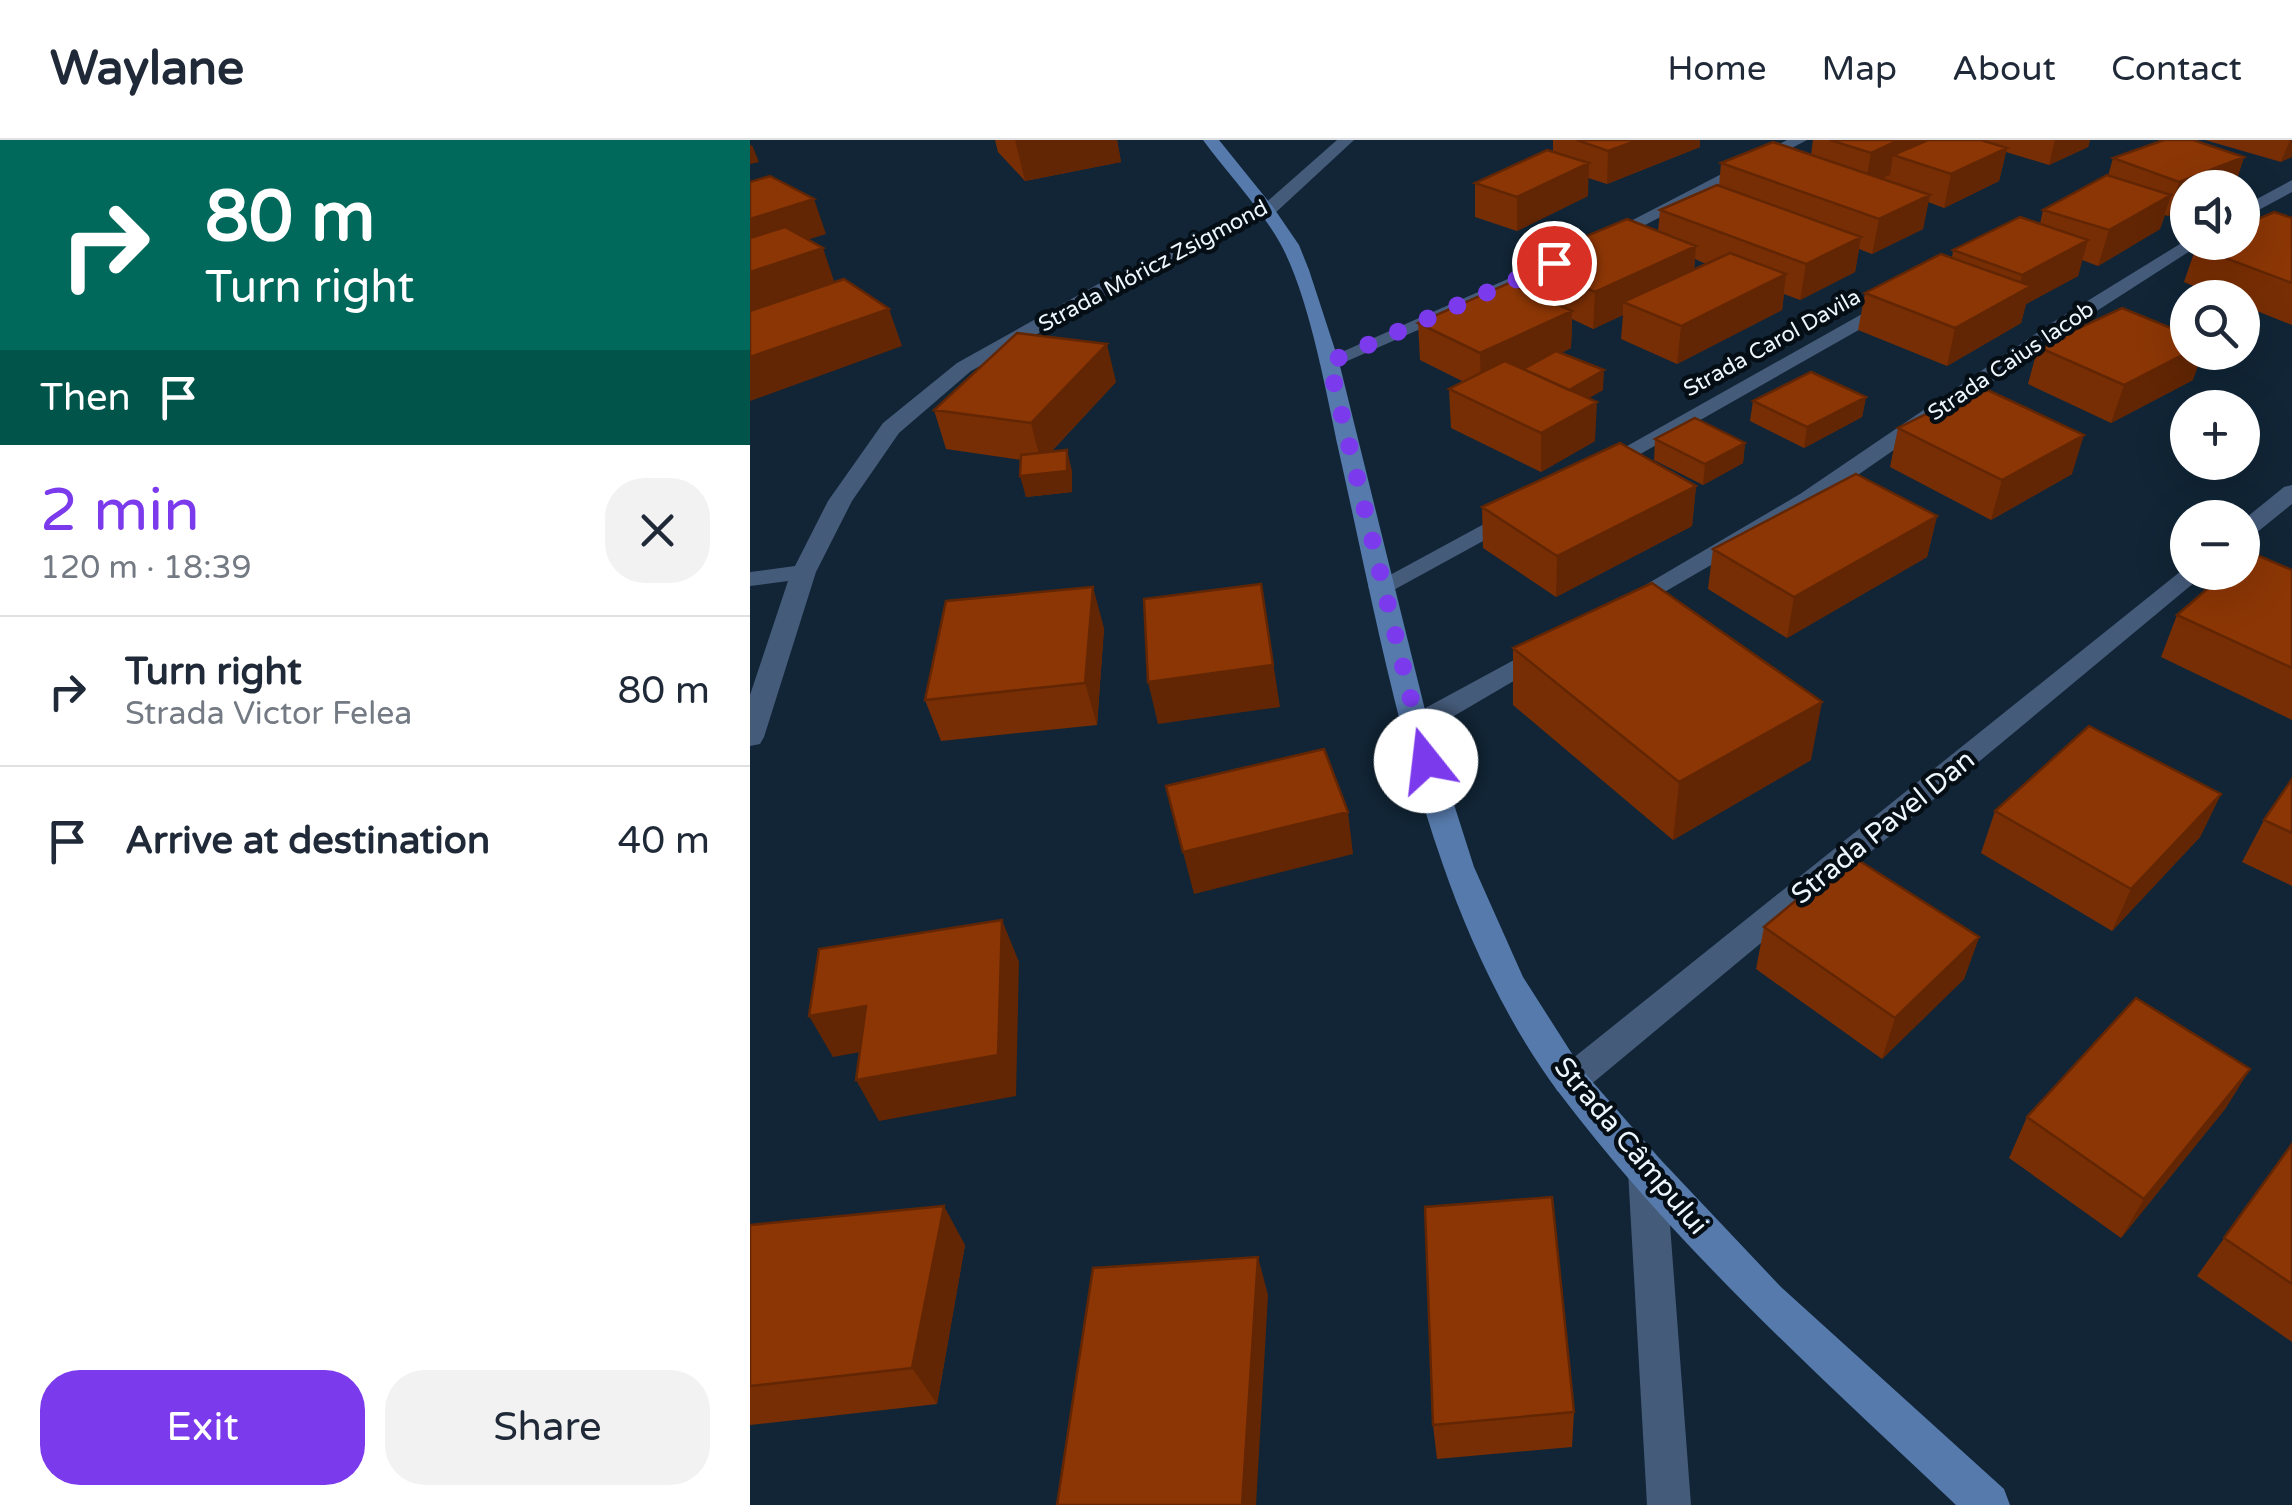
<!DOCTYPE html>
<meta charset="utf-8">
<style>
body{margin:0;font-family:"Varela Round",sans-serif;background:#f2f2f3;color:#1f2937;height:100vh;display:flex;flex-direction:column;font-size:38px;white-space:nowrap}
*{box-sizing:border-box;margin:0}
p{font-size:32px;color:#747a83}
.icon{flex:none;width:55px;height:55px;fill:none;stroke:currentColor;stroke-width:2;stroke-linecap:round;stroke-linejoin:round}
.map{position:relative;flex:1;overflow:hidden}
.drawer{display:flex;flex-direction:column;background:#fff;width:750px}
.drawer>*{flex:none}
.top-card{background:#00695c;color:#fff;overflow:hidden}
.buttons{position:absolute;left:1420px;top:30px;display:grid;gap:20px}
.buttons a{display:grid;place-items:center;width:90px;height:90px;border-radius:50%;background:#fff;box-shadow:0 10px 40px #0002;font-size:50px}
.pin{position:absolute;display:grid;place-items:center;width:85px;height:85px;color:#fff;margin:-42px;border:5px solid #fff;border-radius:50%;box-shadow:0 2px 10px #0007}
.me{position:absolute;width:110px;margin:-55px;rotate:344deg;stroke-linejoin:round;filter:drop-shadow(0 0 8px #0008)}
.turn{display:flex;align-items:center;gap:35px;height:210px;padding:0 40px;font-size:45px}
.turn .icon{width:130px;height:130px;stroke-width:2.5}
.turn b{display:block;font-size:70px;line-height:85px}
.then{display:flex;align-items:center;height:95px;padding:0 40px;background:#0003;gap:20px;font-size:38px}
.round{display:grid;place-items:center;flex:none;width:105px;height:105px;border-radius:40px;background:#f2f2f3}
.headline{display:flex;align-items:center;justify-content:space-between;height:170px;padding:0 40px}
h1{font-size:60px;font-weight:600;line-height:75px;color:#7c3aed}
.cta{display:flex;gap:20px;margin-top:auto;padding:20px 40px}
.cta a{flex:1;height:115px;border-radius:40px;background:#7c3aed;color:#fff;font-size:40px;font-weight:600;line-height:115px;text-align:center}
.cta a+a{background:#f2f2f3;color:#1f2937}
ul{padding:0;list-style:none}
li{display:flex;align-items:center;gap:30px;height:150px;padding:0 40px;border-top:2px solid #e0e1e3}
li div{flex:1}
li b{display:block;font-size:38px}
li em{font-style:normal}
header{display:flex;align-items:center;gap:60px;box-sizing:border-box;height:140px;padding:0 50px;background:#fff;border-bottom:2px solid #e0e1e3}
header strong{font-size:48px}
nav{display:flex;gap:55px;margin-inline-start:auto;font-size:35px}
main{display:flex;flex:1;min-height:0}
.map>svg:first-child{display:block}
</style>
<header>
<strong>Waylane</strong>
<nav><a>Home</a><a>Map</a><a>About</a><a>Contact</a></nav>
</header>
<main>
<section class="drawer">
<div class="top-card">
<div class="turn"><svg class="icon" aria-label="right" viewBox="0 0 24 24"><path d="M7 20v-9h11M14 6l5 5-5 5"/></svg><div><b>80 m</b>Turn right</div></div>
<div class="then">Then<svg class="icon" aria-label="arrive" viewBox="0 0 24 24"><path d="M6 21V4h12l-3 4 3 4H6"/></svg></div>
</div>
<div class="headline"><div><h1>2 min</h1><p>120 m · 18:39</p></div><a class="round"><svg class="icon" aria-label="close" viewBox="0 0 24 24"><path d="M6 6l12 12M18 6L6 18"/></svg></a></div>
<ul>
<li><svg class="icon" aria-label="right" viewBox="0 0 24 24"><path d="M7 20v-9h11M14 6l5 5-5 5"/></svg><div><b>Turn right</b><p>Strada Victor Felea</p></div><em>80 m</em></li>
<li><svg class="icon" aria-label="arrive" viewBox="0 0 24 24"><path d="M6 21V4h12l-3 4 3 4H6"/></svg><div><b>Arrive at destination</b></div><em>40 m</em></li>
</ul>
<div class="cta"><a>Exit</a><a>Share</a></div>
</section>
<div class="map">
<svg width="1542" height="1365" viewBox="0 0 1542 1365">
<rect width="100%" height="100%" fill="#112536"/>
<g fill="none" stroke-linecap="round" stroke-linejoin="round">
<path fill="#455b7a" fill-rule="evenodd" d="M 587,0 L 604,0 L 523,75 L 373,146 L 221,231 L 149,293 L 102,361 L 66,432 L 14,597 L 10,604 L 0,606 L 0,555 L 38,441 L 0,446 L 0,432 L 45,426 L 78,361 L 133,283 L 207,223 L 359,138 L 511,67 Z
M 1037,0 L 1057,0 L 857,105 L 851,106 L 842,101 Z
M 1542,40 L 1542,52 L 1492,79 L 1492,67 Z
M 1438,99 L 1438,102 L 1454,102 L 1314,192 L 1066,364 L 880,472 L 862,472 L 858,467 L 1050,354 L 1300,184 Z
M 810,116 L 816,117 L 816,125 L 586,226 L 579,228 L 569,222 Z
M 1144,156 L 1151,158 L 1151,166 L 857,333 L 849,335 L 838,328 Z
M 1542,345 L 1542,364 L 1500,398 L 1492,400 L 1492,381 L 1534,347 Z
M 769,365 L 777,367 L 781,372 L 777,377 L 640,452 L 622,452 L 618,447 Z
M 1436,427 L 1438,432 L 1457,432 L 833,951 L 820,956 L 807,951 L 802,941 L 807,931 Z
M 797,502 L 806,504 L 810,510 L 806,516 L 675,593 L 655,593 L 651,586 L 655,579 Z
M 897,1015 L 910,1019 L 916,1031 L 941,1365 L 897,1365 L 878,1031 L 884,1019 Z"/>
<path fill="#567aab" fill-rule="evenodd" d="M 453,0 L 469,0 L 523,67 L 549,105 L 559,130 L 589,222 L 679,586 L 724,727 L 773,837 L 833,931 L 910,1019 L 1031,1147 L 1254,1349 L 1260,1365 L 1206,1365 C 1068,1235 925,1106 810,954 C 761,890 719,801 693,725 C 646,591 620,450 589,312 C 576,252 559,155 530,103 C 509,66 478,34 453,0 Z"/>
</g>
<path fill="#782e04" fill-rule="evenodd" d="M 245,0 L 367,0 L 371,22 L 275,41 L 248,12 Z
M 803,0 L 950,0 L 950,7 L 857,44 L 838,38 L 838,56 L 767,91 L 725,77 L 725,43 L 803,12 Z
M 1063,0 L 1340,0 L 1338,7 L 1299,25 L 1256,12 L 1249,41 L 1194,68 L 1178,62 L 1173,89 L 1122,114 L 1109,109 L 1105,132 L 1050,160 L 1034,154 L 1032,170 L 927,224 L 871,199 L 873,175 L 843,189 L 822,179 L 821,208 L 811,213 L 853,250 L 838,258 L 845,301 L 791,332 L 701,288 L 699,249 L 714,242 L 670,220 L 668,183 L 775,150 L 775,122 L 908,91 L 910,70 L 969,46 L 971,23 L 1061,15 ZM 945,119 L 956,124 L 944,129 Z
M 1455,0 L 1542,0 L 1531,22 Z
M 1494,17 L 1484,48 L 1438,48 L 1438,69 L 1418,76 L 1415,75 L 1410,89 L 1348,126 L 1332,120 L 1328,136 L 1276,164 L 1271,183 L 1197,226 L 1108,190 L 1115,153 L 1202,118 L 1203,110 L 1290,84 L 1293,70 L 1358,36 L 1363,18 Z
M 1542,78 L 1542,185 L 1492,165 L 1492,158 L 1472,158 L 1434,142 L 1446,107 Z
M 1288,207 L 1443,240 L 1361,283 L 1278,244 Z
M 366,242 L 301,312 L 322,331 L 322,352 L 276,357 L 271,320 L 196,309 L 184,270 Z
M 1116,257 L 1112,277 L 1054,308 L 1000,281 L 1003,261 Z
M 1148,288 L 1322,334 L 1241,380 L 1140,327 Z
M 905,299 L 995,303 L 993,323 L 953,345 L 904,320 Z
M 946,346 L 942,386 L 806,457 L 733,408 L 732,367 Z
M 1187,376 L 1177,417 L 1037,498 L 958,449 L 963,409 Z
M 1542,430 L 1542,580 L 1411,517 L 1427,475 Z
M 354,488 L 347,585 L 191,601 L 175,560 Z
M 763,508 L 1061,620 L 923,700 L 763,565 Z
M 1542,639 L 1542,746 L 1492,722 L 1514,680 Z
M 1471,654 L 1450,697 L 1362,791 L 1231,713 L 1245,671 Z
M 1014,787 L 1229,797 L 1214,839 L 1132,919 L 1006,829 Z
M 1500,929 L 1475,969 L 1371,1098 L 1259,1018 L 1277,977 Z
M 1542,1004 L 1542,1202 L 1447,1136 Z
M 0,1085 L 215,1105 L 187,1264 L 0,1285 Z
M 824,1272 L 822,1307 L 687,1319 L 683,1285 Z"/>
<path fill="#622604" d="M 265,0 L 367,0 L 371,22 L 275,41 Z
M 888,0 L 950,0 L 950,7 L 857,44 L 858,11 Z
M 1149,0 L 1183,0 L 1143,15 L 1140,35 L 1115,46 L 1121,13 Z
M 1305,0 L 1340,0 L 1338,7 L 1299,25 Z
M 1540,0 L 1542,0 L 1542,17 L 1531,22 Z
M 2,5 L 9,22 L 0,24 L 0,6 Z
M 1257,8 L 1249,41 L 1194,68 L 1201,34 Z
M 1494,17 L 1484,48 L 1438,48 L 1438,69 L 1418,76 L 1429,42 Z
M 839,23 L 838,56 L 767,91 L 767,57 Z
M 1180,55 L 1173,89 L 1122,114 L 1129,79 Z
M 1421,55 L 1410,89 L 1348,126 L 1359,90 Z
M 64,59 L 76,94 L 0,118 L 0,79 Z
M 1111,97 L 1105,132 L 1050,160 L 1056,124 Z
M 1338,100 L 1328,136 L 1276,164 L 1271,183 L 1197,226 L 1205,188 L 1267,154 L 1272,135 Z
M 946,106 L 943,142 L 873,162 L 873,175 L 843,189 L 845,152 Z
M 73,108 L 85,144 L 0,173 L 0,132 Z
M 1036,134 L 1032,170 L 927,224 L 931,186 Z
M 139,169 L 152,206 L 0,261 L 0,217 Z
M 822,171 L 821,208 L 731,251 L 730,213 Z
M 357,204 L 366,242 L 291,322 L 281,283 Z
M 1438,212 L 1453,212 L 1443,240 L 1361,283 L 1374,245 Z
M 854,230 L 853,250 L 802,280 L 803,259 Z
M 1116,257 L 1112,277 L 1054,308 L 1057,287 Z
M 847,262 L 845,301 L 791,332 L 791,293 Z
M 1334,295 L 1322,334 L 1241,380 L 1252,340 Z
M 995,303 L 993,323 L 953,345 L 955,324 Z
M 317,310 L 322,331 L 322,352 L 276,357 L 270,336 Z
M 946,346 L 942,386 L 806,457 L 807,416 Z
M 1187,376 L 1177,417 L 1037,498 L 1044,457 Z
M 511,444 L 530,567 L 408,584 L 398,542 Z
M 343,447 L 354,488 L 347,585 L 335,543 Z
M 1072,562 L 1061,620 L 923,700 L 929,642 Z
M 1471,654 L 1450,697 L 1362,791 L 1381,749 Z
M 598,672 L 603,714 L 444,754 L 433,712 Z
M 252,780 L 269,822 L 266,956 L 129,981 L 106,940 Z
M 1229,797 L 1214,839 L 1132,919 L 1145,878 Z
M 116,866 L 138,907 L 83,917 L 59,876 Z
M 1500,929 L 1475,969 L 1371,1098 L 1394,1059 Z
M 194,1066 L 215,1105 L 187,1264 L 162,1228 Z
M 508,1117 L 518,1155 L 506,1365 L 492,1365 Z"/>
<path fill="#8c3605" stroke="#622604" stroke-width="2.5" d="M 827,0 L 888,0 L 858,11 Z
M 1080,0 L 1149,0 L 1121,13 Z
M 1178,0 L 1231,0 L 1257,8 L 1201,34 L 1143,15 Z
M 1414,0 L 1443,0 L 1494,17 L 1429,42 L 1363,18 Z
M 1023,2 L 1180,55 L 1129,79 L 971,23 Z
M 797,10 L 839,23 L 767,57 L 725,43 Z
M 1357,35 L 1421,55 L 1359,90 L 1293,70 Z
M 20,36 L 64,59 L 0,79 L 0,42 Z
M 967,45 L 1111,97 L 1056,124 L 910,70 Z
M 1524,72 L 1542,78 L 1542,143 L 1446,107 L 1455,102 L 1492,102 L 1492,86 Z
M 1270,77 L 1338,100 L 1272,135 L 1203,110 Z
M 877,79 L 946,106 L 845,152 L 775,122 Z
M 35,87 L 73,108 L 0,132 L 0,98 Z
M 980,113 L 1036,134 L 931,186 L 873,162 Z
M 1191,114 L 1281,146 L 1205,188 L 1115,153 Z
M 94,139 L 139,169 L 0,217 L 0,171 Z
M 759,143 L 822,171 L 730,213 L 668,183 Z
M 1372,168 L 1438,195 L 1438,212 L 1374,245 L 1288,207 Z
M 267,193 L 357,204 L 281,283 L 184,270 Z
M 806,211 L 854,230 L 819,250 L 773,229 Z
M 755,221 L 847,262 L 791,293 L 699,249 Z
M 1061,232 L 1116,257 L 1057,287 L 1003,261 Z
M 1231,247 L 1334,295 L 1252,340 L 1148,288 Z
M 945,278 L 995,303 L 955,324 L 905,299 Z
M 870,303 L 946,346 L 807,416 L 732,367 Z
M 317,310 L 317,331 L 270,336 L 271,315 Z
M 1106,334 L 1187,376 L 1044,457 L 963,409 Z
M 1500,412 L 1542,430 L 1542,528 L 1427,475 L 1477,432 L 1492,432 L 1492,419 Z
M 902,443 L 1072,562 L 929,642 L 763,508 Z
M 511,444 L 523,525 L 398,542 L 394,459 Z
M 343,447 L 335,543 L 175,560 L 196,461 Z
M 1339,586 L 1471,654 L 1381,749 L 1245,671 Z
M 574,609 L 598,672 L 433,712 L 416,646 Z
M 1542,639 L 1542,693 L 1514,680 Z
M 1100,715 L 1229,797 L 1145,878 L 1014,787 Z
M 252,780 L 248,915 L 106,940 L 116,866 L 59,876 L 69,809 Z
M 1386,858 L 1500,929 L 1394,1059 L 1277,977 Z
M 1542,1004 L 1542,1144 L 1474,1098 Z
M 802,1057 L 824,1272 L 683,1285 L 675,1067 Z
M 194,1066 L 162,1228 L 0,1246 L 0,1085 Z
M 508,1117 L 492,1365 L 307,1365 L 343,1128 Z"/>
<g fill="none" stroke-linecap="round" stroke-linejoin="round">
<path stroke="#7c3aed" stroke-width="18" stroke-dasharray="0 32.4" d="M 676,621 L 579,222 L 804,123"/>
</g>
<g text-anchor="middle" dominant-baseline="central" stroke-width="9" stroke-linejoin="round" paint-order="stroke">
<g font-size="22" fill="#eef6fd" stroke="#050d15">
<text transform="translate(403 126) rotate(-28)">Strada Móricz Zsigmond</text>
<text transform="translate(1022 203) rotate(-29)">Strada Carol Davila</text>
<text transform="translate(1261 221) rotate(-34)">Strada Caius Iacob</text>
</g>
<g font-size="28" fill="#eef6fd" stroke="#050d15">
<text transform="translate(1133 687) rotate(-39)">Strada Pavel Dan</text>
<text transform="translate(881 1006) rotate(50)">Strada Câmpului</text>
</g>
</g>
</svg>
<div class="buttons">
<a><svg class="icon" aria-label="sound" viewBox="0 0 24 24"><path d="M4 9h4l5-4v14l-5-4H4zM17 9q2 3 0 6"/></svg></a>
<a><svg class="icon" aria-label="search" viewBox="0 0 24 24"><circle cx="10" cy="10" r="6"/><path d="M15 15l6 6"/></svg></a>
<a>+</a>
<a>−</a>
</div>
<div class="pin" style="left:804px;top:123px;background:#d93025"><svg class="icon" aria-label="arrive" viewBox="0 0 24 24"><path d="M6 21V4h12l-3 4 3 4H6"/></svg></div>
<svg class="me" style="left:676px;top:621px" viewBox="-20 -20 40 40"><circle r="19" fill="#fff"/><path d="M0-13L10 11 0 6-10 11z" fill="#7c3aed"/></svg>
</div>
</main>
